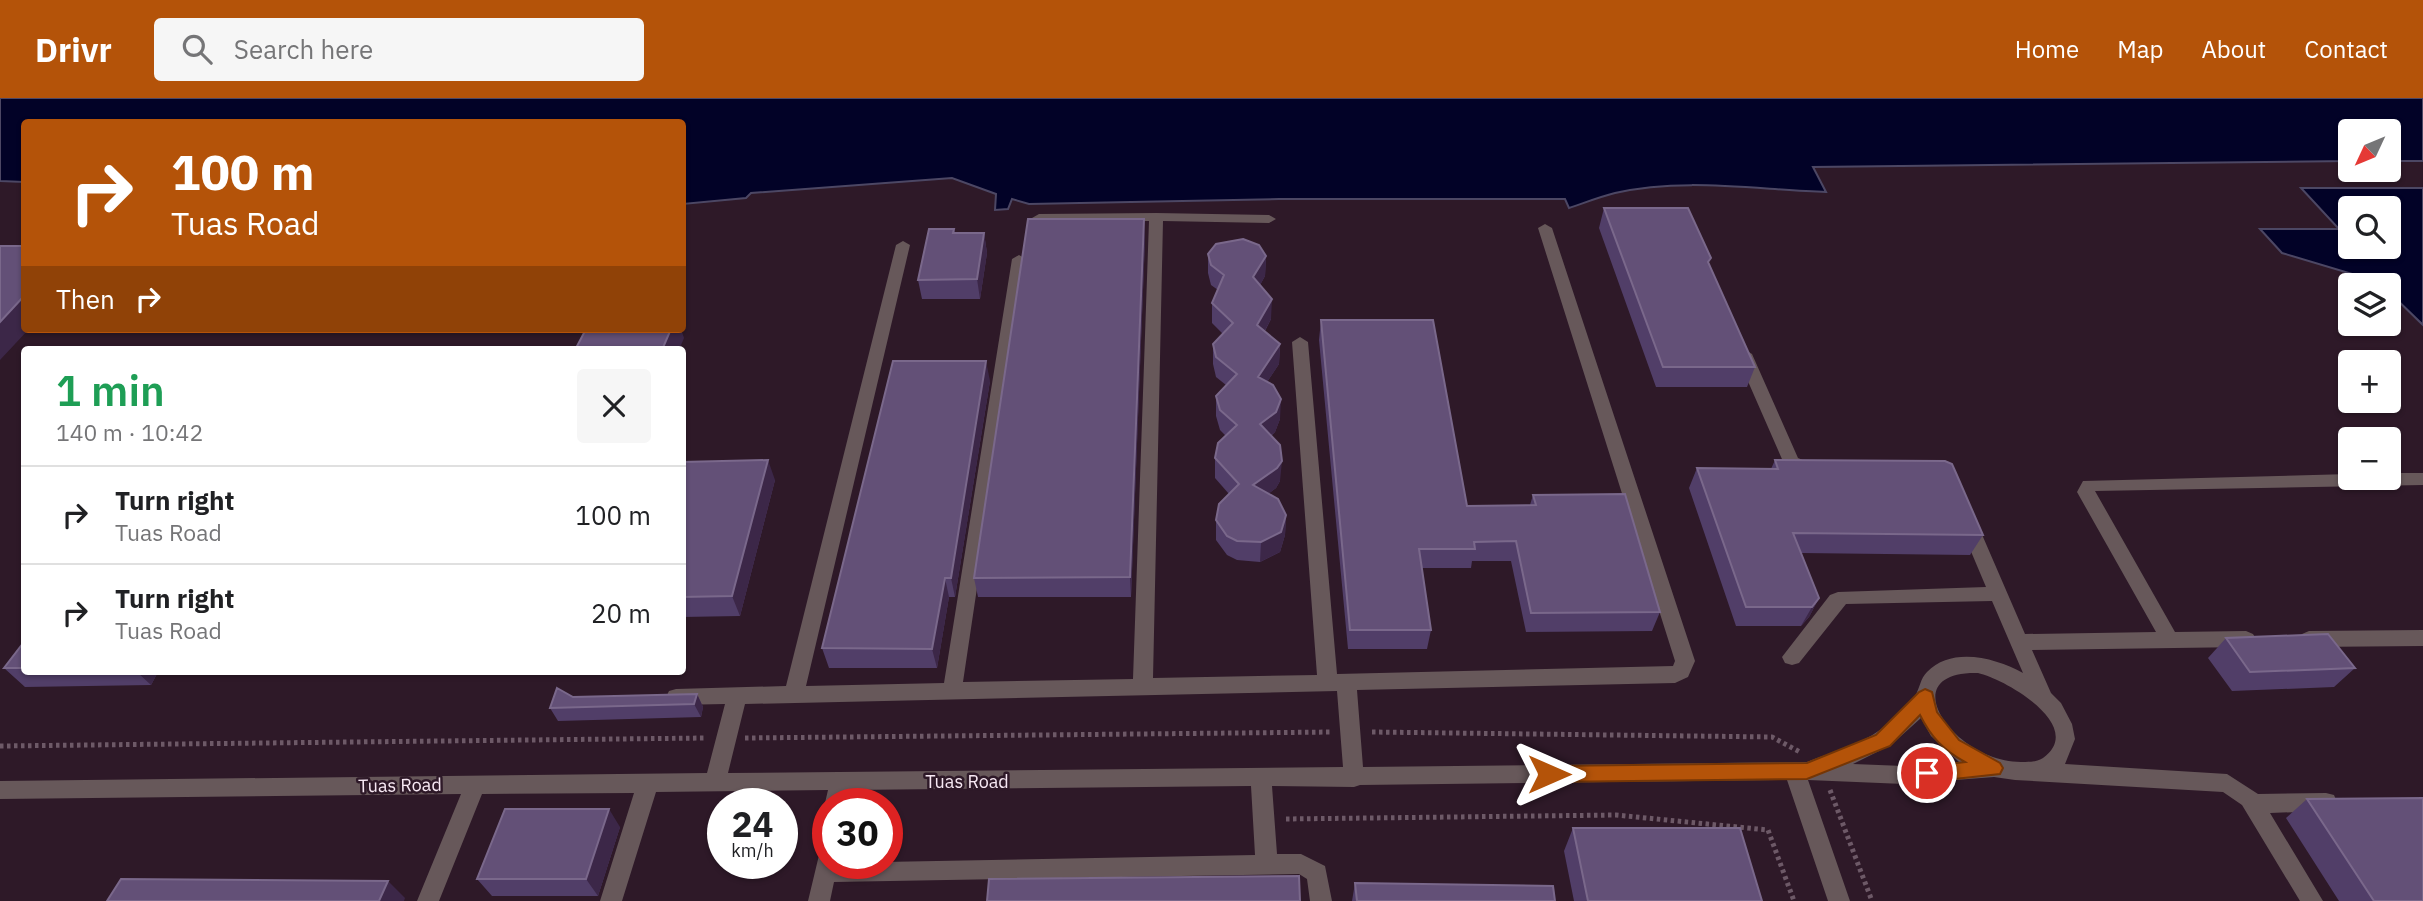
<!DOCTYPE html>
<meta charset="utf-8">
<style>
body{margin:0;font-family:"IBM Plex Sans",sans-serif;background:#f6f6f6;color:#202124;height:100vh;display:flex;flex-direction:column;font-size:26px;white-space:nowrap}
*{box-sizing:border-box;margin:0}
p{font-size:23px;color:#757577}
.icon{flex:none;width:38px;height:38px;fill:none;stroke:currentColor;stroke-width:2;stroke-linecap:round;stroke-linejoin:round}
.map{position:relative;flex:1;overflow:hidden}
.panel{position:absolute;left:21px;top:248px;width:665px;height:329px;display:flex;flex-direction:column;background:#fff;border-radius:7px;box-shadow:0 2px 5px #0004}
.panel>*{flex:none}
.banner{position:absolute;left:21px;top:21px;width:665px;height:214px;border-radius:7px;box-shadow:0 2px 5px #0004;background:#b45309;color:#fff;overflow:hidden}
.needle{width:46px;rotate:226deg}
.tools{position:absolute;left:2338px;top:21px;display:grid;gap:14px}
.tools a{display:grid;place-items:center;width:63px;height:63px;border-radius:7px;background:#fff;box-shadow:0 2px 5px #0004;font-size:35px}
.speed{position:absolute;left:707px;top:690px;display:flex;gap:14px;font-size:35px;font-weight:700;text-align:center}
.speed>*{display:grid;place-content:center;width:91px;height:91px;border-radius:50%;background:#fff;box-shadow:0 2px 5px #0004;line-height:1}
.speed small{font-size:18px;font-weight:400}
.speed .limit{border:10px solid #d22;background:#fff;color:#111}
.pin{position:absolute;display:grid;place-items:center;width:60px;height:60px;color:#fff;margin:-30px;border:4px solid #fff;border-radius:50%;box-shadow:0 2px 7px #0007}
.me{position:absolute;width:77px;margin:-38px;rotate:90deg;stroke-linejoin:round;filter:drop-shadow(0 0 5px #0008)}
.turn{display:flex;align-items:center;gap:24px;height:147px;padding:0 35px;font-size:32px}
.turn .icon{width:91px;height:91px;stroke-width:2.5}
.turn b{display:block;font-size:49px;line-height:60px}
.then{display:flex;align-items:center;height:66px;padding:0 35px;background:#0003;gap:14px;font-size:26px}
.round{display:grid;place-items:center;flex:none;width:74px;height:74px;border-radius:7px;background:#f6f6f6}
.head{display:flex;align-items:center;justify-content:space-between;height:119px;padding:0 35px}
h1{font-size:42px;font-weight:600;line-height:52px;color:#1e9e55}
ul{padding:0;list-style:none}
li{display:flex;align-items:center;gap:21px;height:98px;padding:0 35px;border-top:2px solid #e0e0e0}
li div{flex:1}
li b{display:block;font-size:26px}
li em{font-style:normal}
header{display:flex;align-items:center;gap:42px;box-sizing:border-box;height:98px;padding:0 35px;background:#b45309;color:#fff}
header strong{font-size:33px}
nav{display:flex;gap:38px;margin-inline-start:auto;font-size:24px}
.search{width:490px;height:63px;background:#f6f6f6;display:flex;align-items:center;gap:18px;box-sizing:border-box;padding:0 24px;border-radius:7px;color:#757577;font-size:26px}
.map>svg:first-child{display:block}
</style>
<header>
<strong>Drivr</strong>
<div class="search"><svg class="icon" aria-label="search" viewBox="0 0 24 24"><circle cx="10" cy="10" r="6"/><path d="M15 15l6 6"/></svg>Search here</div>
<nav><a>Home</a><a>Map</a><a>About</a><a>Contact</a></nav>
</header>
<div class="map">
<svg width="2423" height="803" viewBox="0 0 2423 803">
<rect width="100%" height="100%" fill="#2e1928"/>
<path fill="#020227" stroke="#4c4764" stroke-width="2" fill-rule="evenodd" d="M 0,0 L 2423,0 L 2423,63 L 2389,63 L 2389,33 L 2350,33 L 2350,63 L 1813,69 L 1826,94 C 1758,92 1683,79 1615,95 C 1599,99 1584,105 1569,110 L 1565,101 L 1279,101 L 1029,106 L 1012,101 L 1008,111 L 995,112 L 996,96 L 952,80 L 751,95 L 746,100 L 683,106 L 682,24 L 24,24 L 24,84 L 0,83 Z
M 2301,90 L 2423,90 L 2423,227 L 2389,194 L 2389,187 L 2282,155 L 2260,131 L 2339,131 ZM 2350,110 L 2389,110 L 2389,149 L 2350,149 Z"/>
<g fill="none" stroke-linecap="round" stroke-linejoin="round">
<path stroke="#6d5967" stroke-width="5" stroke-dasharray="3.5 3.5" stroke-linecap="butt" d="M 1372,634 L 1772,639 L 1800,654
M 745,640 L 1332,634
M 0,648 L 705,640
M 1830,692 L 1872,803
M 1286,721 L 1616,717 L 1768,732 L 1794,803"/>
<path fill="#67585a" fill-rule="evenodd" d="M 1156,115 L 1269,117 L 1276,121 L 1269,125 L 1163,123 L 1153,580 L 1317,577 L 1292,244 L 1300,239 L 1308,244 L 1337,576 L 1673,568 L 1675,563 L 1538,130 L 1545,126 L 1552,130 L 1695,563 L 1688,579 L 1675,585 L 1357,592 L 1363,669 L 1807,664 C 1834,653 1862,647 1885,628 C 1896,620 1908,610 1915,598 C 1920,590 1920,581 1927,574 C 1952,548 1996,560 2023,575 L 1992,503 L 1846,506 L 1799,565 L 1792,567 L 1785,565 L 1782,559 L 1830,497 L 1838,494 L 1986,489 L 1959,425 L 1962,420 L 1974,420 L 1977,425 L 2025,536 L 2156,534 L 2077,394 L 2083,383 L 2350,376 L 2350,380 L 2389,380 L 2389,375 L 2423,375 L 2423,387 L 2095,393 L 2175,534 L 2246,533 L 2253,536 L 2256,541 L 2253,546 L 2246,549 L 2032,552 L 2051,595 L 2061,605 L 2072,626 L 2075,641 L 2065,666 L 2227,676 L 2258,696 L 2326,695 L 2334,697 L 2337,704 L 2334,711 L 2326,713 L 2270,715 L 2323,803 L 2300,803 L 2242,707 L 2223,694 L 2015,682 L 1994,679 L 1904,686 L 1808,682 L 1850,803 L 1828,803 L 1787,682 L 1360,687 L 1354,689 L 1272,688 L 1277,756 L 1301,756 L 1325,768 L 1332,803 L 1310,803 L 1307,781 L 1299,776 L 834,784 L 830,803 L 808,803 L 820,753 L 828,750 L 828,765 L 1255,757 L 1251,688 L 849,692 L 846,705 L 828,705 L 828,710 L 825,705 L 828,692 L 656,694 L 622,803 L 600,803 L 634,695 L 482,696 L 439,803 L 417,803 L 461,696 L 0,701 L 0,683 L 707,675 L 725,606 L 676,607 L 669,605 L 666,599 L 669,593 L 676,591 L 786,588 L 896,147 L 903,143 L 910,147 L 806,588 L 944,585 L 1012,161 L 1019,157 L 1026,161 L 963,584 L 1133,581 L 1149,123 L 1039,124 L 1032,120 L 1039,116 ZM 1978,575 C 2005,581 2087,628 2043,660 C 2036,664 2030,664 2022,664 C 1955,665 1890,573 1978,575 ZM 1337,593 L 1343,669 L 728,675 L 745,606 ZM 1921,620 L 1931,638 L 1959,664 L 1904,668 L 1853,666 L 1891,647 Z
M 1744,251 L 1752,256 L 1798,360 L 1817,368 L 1820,372 L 1817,376 L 1801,377 L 1785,368 L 1736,256 Z
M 2423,532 L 2423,548 L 2309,549 L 2302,546 L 2299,541 L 2302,536 L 2309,533 Z"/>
</g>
<path fill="#513e68" d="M 1604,110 L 1709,166 L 1755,269 L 1747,289 L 1656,289 L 1599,130 Z
M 954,131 L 955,135 L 984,135 L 987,155 L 980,201 L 922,201 L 918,182 Z
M 1145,141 L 1131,499 L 978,499 L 974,480 Z
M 1208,156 L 1266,158 L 1265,178 L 1260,187 L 1271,221 L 1265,233 L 1280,246 L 1279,266 L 1267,284 L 1280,321 L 1275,334 L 1271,338 L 1280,383 L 1276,390 L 1268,396 L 1286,417 L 1285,437 L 1280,454 L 1260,464 L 1237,462 L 1227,457 L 1216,442 L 1216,422 L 1229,396 L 1215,380 L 1215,360 L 1226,338 L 1220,332 L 1216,318 L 1216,298 L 1226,287 L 1216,279 L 1213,266 L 1213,246 L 1223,236 L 1212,225 L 1212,205 L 1218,192 L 1211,187 L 1208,175 Z
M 1321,222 L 1467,408 L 1530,407 L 1533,397 L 1660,514 L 1652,533 L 1526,534 L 1511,463 L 1472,463 L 1471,470 L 1422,470 L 1431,532 L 1427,551 L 1348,551 L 1319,242 Z
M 990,283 L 955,499 L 949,499 L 937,570 L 829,570 L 822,550 Z
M 1775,362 L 1983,437 L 1970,457 L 1801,455 L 1819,500 L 1809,519 L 1801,528 L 1736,528 L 1689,390 L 1697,370 L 1771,371 Z
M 682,364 L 775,382 L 740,518 L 682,519 Z
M 2226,540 L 2355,570 L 2334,589 L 2232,593 L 2208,560 Z
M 24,544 L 24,574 L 158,574 L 151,587 L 25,589 L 4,570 Z
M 697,596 L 703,609 L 701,619 L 558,623 L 550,610 L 573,599 Z
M 2307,701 L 2423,803 L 2339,803 L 2286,720 Z
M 620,729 L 598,798 L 492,798 L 477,781 Z
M 1573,730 L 1762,803 L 1574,803 L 1564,753 Z
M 1355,785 L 1555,803 L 1352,803 Z"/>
<path fill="#3c2748" d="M 1144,121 L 1145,141 L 1131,499 L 1130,479 Z
M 984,135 L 987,155 L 980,201 L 977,181 Z
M 1266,158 L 1265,178 L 1253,199 L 1253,179 Z
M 24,198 L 24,231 L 29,231 L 0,262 L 0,224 Z
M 1272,201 L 1271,221 L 1257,247 L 1257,227 Z
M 671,231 L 681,231 L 684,240 L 679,252 L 662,252 Z
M 1280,246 L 1279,266 L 1257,299 L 1258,279 Z
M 986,263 L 990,283 L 955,499 L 951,480 Z
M 1281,301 L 1280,321 L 1275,334 L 1259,346 L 1260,326 Z
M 768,362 L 775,382 L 740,518 L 732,498 Z
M 1282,363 L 1280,383 L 1276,390 L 1253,407 L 1253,387 Z
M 1286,417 L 1285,437 L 1280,454 L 1260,464 L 1261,444 Z
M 945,480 L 949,499 L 937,570 L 932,551 Z
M 1819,500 L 1809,519 L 1801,528 L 1812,509 Z
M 137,574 L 158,574 L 151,587 Z
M 697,596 L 703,609 L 701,619 L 694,606 Z
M 609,711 L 620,729 L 598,798 L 586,781 Z
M 388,783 L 405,800 L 404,803 L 379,803 Z"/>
<path fill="#635077" stroke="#7a688b" stroke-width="2" d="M 1604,110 L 1688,110 L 1711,160 L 1708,164 L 1755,269 L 1663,269 Z
M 1028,121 L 1144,121 L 1130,479 L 974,480 Z
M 929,131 L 954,131 L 953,135 L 984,135 L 977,181 L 918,182 Z
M 1243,141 L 1259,147 L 1266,158 L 1253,179 L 1272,201 L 1257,227 L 1280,246 L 1258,279 L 1273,287 L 1281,301 L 1276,314 L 1260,326 L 1280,347 L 1282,363 L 1277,370 L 1253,387 L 1278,401 L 1286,417 L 1281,434 L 1261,444 L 1237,443 L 1227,438 L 1216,422 L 1219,406 L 1239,386 L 1215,360 L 1218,345 L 1237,327 L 1220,312 L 1216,298 L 1237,276 L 1216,259 L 1213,246 L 1233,225 L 1212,205 L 1224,177 L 1211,167 L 1208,156 L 1216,146 Z
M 0,148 L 24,148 L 24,198 L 0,224 Z
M 1321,222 L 1433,222 L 1467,408 L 1536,407 L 1533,397 L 1625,396 L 1660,514 L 1531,515 L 1516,443 L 1474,444 L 1475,451 L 1419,451 L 1431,532 L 1350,532 Z
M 586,231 L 671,231 L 662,252 L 575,252 Z
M 893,263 L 986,263 L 951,480 L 945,480 L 932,551 L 822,550 Z
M 768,362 L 732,498 L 682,499 L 682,364 Z
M 1775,362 L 1945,363 L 1952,366 L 1956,375 L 1983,437 L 1793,435 L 1819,500 L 1812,509 L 1746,509 L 1697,370 L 1778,371 Z
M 2328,536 L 2355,570 L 2250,574 L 2226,540 Z
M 24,544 L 24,570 L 4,570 Z
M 557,590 L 573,599 L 697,596 L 694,606 L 550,610 Z
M 2423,700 L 2423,803 L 2374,803 L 2307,701 Z
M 505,711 L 609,711 L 586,781 L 477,781 Z
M 1573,730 L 1740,730 L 1762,803 L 1588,803 Z
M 1299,778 L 1300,803 L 987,803 L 989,781 Z
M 121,781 L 388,783 L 379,803 L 107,803 Z
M 1355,785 L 1553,788 L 1555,803 L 1357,803 Z"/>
<path fill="#b45309" stroke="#753606" stroke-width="2" d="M 1925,591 L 1932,594 L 1937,614 L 1959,642 L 2000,665 L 2003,670 L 2000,676 L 1927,684 L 1920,681 L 1917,675 L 1920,669 L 1965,664 C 1943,652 1931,639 1920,617 L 1890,648 L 1807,681 L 1549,684 L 1542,682 L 1539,676 L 1542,670 L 1549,668 L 1807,665 L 1876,637 L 1919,594 Z"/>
<g text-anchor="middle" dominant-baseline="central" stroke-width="5" stroke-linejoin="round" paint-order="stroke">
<g font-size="18" fill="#f7e8f3" stroke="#2e1928">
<text x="967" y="683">Tuas Road</text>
<text transform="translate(400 687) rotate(-1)">Tuas Road</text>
</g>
</g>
</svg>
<div class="tools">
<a><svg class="needle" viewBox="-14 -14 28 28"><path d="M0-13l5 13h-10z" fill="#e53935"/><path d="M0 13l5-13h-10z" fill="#757577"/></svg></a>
<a><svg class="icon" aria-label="search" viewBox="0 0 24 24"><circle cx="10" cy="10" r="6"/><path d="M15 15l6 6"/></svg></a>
<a><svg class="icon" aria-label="layers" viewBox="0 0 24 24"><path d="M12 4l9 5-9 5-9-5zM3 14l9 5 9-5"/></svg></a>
<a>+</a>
<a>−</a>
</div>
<div class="speed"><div>24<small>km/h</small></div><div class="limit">30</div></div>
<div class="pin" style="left:1927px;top:675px;background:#d93025"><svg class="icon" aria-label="arrive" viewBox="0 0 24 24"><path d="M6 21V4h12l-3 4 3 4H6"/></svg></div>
<svg class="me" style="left:1549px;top:676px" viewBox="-20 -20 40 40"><path d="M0-17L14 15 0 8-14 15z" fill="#b45309" stroke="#fff" stroke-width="4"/></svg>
<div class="banner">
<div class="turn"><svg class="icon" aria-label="right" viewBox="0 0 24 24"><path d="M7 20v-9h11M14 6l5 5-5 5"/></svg><div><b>100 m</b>Tuas Road</div></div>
<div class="then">Then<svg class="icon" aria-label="right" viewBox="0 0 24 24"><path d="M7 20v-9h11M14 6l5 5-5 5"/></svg></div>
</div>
<section class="panel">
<div class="head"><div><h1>1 min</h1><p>140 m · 10:42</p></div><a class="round"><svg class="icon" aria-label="close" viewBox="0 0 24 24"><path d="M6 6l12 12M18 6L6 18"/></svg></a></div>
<ul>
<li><svg class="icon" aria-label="right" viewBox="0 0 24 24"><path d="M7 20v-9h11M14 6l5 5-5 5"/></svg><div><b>Turn right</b><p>Tuas Road</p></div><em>100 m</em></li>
<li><svg class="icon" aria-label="right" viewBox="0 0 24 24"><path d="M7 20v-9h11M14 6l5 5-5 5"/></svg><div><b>Turn right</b><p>Tuas Road</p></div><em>20 m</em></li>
</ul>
</section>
</div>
